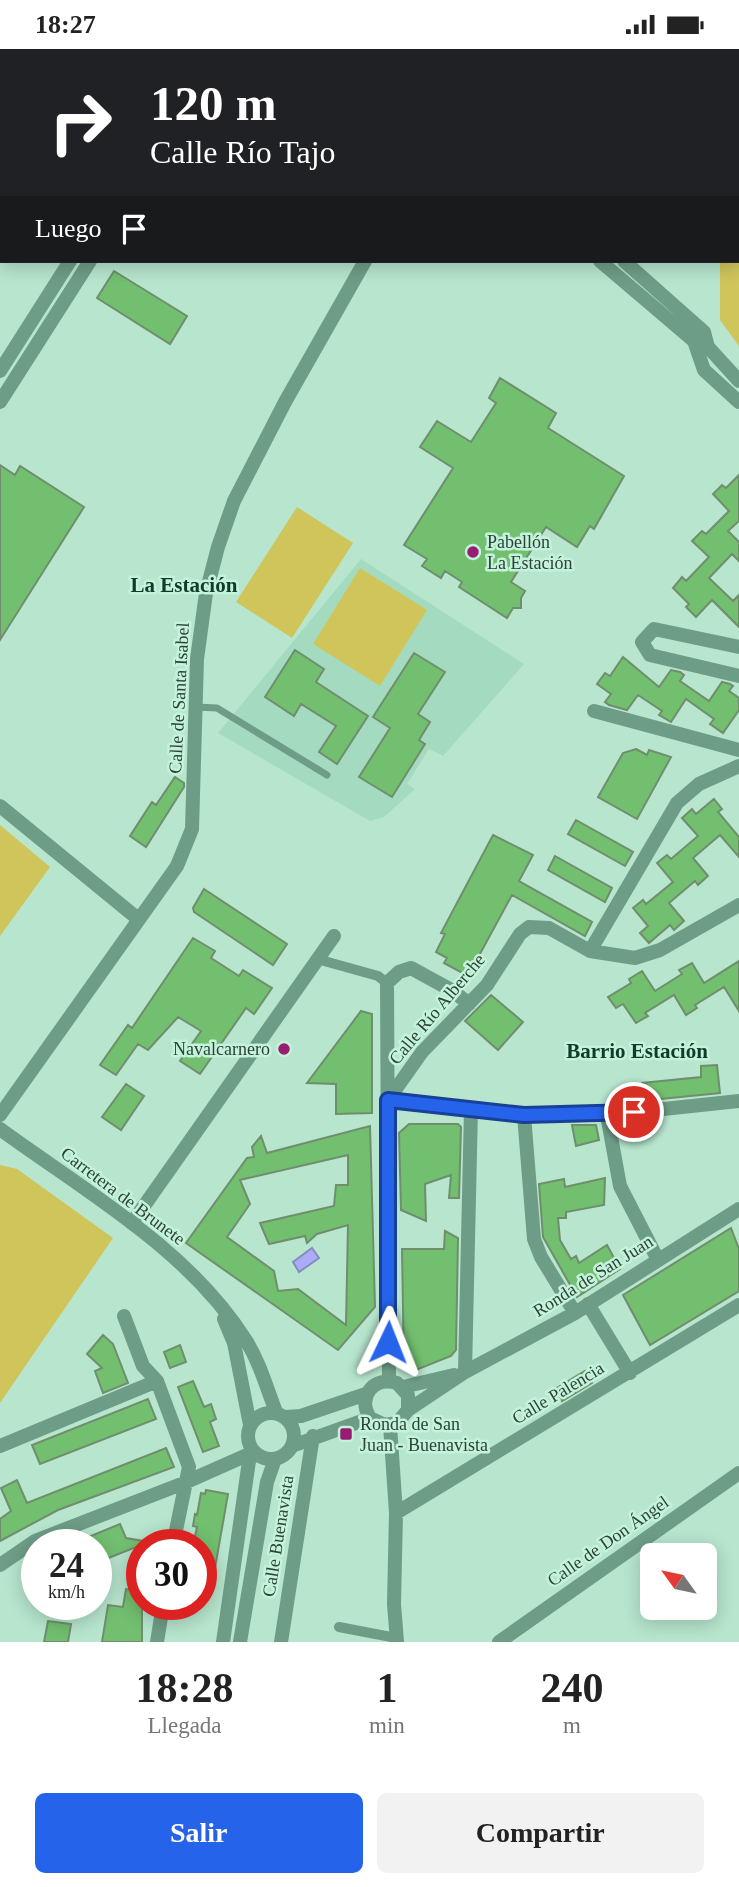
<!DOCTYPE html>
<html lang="es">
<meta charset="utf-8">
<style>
body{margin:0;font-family:"Times New Roman",serif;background:#f2f2f2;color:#222;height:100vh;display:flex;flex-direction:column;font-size:26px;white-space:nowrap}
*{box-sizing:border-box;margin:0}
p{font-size:23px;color:#767676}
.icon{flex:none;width:38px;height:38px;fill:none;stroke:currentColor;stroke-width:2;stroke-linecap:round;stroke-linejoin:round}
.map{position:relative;height:1593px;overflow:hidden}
.details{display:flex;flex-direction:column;background:#fff;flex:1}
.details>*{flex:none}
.top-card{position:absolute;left:0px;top:0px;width:740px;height:214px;box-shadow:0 4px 18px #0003;background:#202124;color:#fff;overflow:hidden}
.needle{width:46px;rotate:303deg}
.fabs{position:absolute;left:640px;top:1494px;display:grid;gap:14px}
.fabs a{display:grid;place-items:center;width:77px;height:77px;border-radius:10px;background:#fff;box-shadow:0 4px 18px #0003;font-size:35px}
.speed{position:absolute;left:21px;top:1480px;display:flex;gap:14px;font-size:35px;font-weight:700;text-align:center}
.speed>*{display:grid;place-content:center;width:91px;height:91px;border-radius:50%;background:#fff;box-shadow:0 4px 18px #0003;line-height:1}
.speed small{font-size:18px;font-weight:400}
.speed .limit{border:10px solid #d22;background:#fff;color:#111}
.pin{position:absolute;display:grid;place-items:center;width:60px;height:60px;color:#fff;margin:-30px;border:4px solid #fff;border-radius:50%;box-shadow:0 2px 7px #0007}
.me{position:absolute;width:77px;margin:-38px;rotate:2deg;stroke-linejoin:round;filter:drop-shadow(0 0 5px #0008)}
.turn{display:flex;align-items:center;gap:24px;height:147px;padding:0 35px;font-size:32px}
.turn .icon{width:91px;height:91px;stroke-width:2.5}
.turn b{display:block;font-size:49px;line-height:60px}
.then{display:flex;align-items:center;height:66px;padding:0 35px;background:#0003;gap:14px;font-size:26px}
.eta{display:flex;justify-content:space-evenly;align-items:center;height:119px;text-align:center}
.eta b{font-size:42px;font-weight:700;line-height:49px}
.cta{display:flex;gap:14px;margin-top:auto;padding:14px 35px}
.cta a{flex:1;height:80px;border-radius:10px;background:#2563eb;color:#fff;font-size:28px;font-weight:700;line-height:80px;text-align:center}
.cta a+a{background:#f2f2f2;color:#222}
.status{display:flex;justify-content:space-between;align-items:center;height:49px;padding:0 35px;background:#fff;direction:ltr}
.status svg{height:19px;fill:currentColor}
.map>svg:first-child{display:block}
</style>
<div class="status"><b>18:27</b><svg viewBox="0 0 49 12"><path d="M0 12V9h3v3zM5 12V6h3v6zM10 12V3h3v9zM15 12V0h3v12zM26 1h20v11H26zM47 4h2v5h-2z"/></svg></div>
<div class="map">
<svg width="739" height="1593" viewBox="0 0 739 1593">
<rect width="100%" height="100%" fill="#b7e5ce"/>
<path fill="#a4dbc0" d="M 361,510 L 524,615 L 443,707 L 429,700 L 407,735 L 415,740 L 384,768 L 370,772 L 218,684 Z"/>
<path fill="#cfc55b" d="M 732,0 L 739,0 L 739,297 L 720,271 L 720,212 L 738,212 L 738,2 Z
M 297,458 L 353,494 L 292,589 L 236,553 Z
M 360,519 L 427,561 L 380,637 L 313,595 Z
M 0,776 L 50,818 L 0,887 Z
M 0,1116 L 17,1120 L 113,1189 L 0,1354 Z"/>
<path fill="#abacf7" stroke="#868cbd" stroke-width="2" d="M 312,1199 L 319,1209 L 299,1223 L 293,1213 Z"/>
<path fill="#72bf70" stroke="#708e6e" stroke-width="2" fill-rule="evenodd" d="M 114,222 L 187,267 L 170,295 L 97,249 Z
M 500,329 L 556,364 L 548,379 L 624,427 L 594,480 L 590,477 L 577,498 L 546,478 L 511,533 L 525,542 L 521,549 L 521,559 L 513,559 L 507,569 L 459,538 L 462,533 L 445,522 L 441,529 L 422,517 L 427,510 L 404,496 L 453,419 L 420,398 L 437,372 L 471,393 L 496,354 L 489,349 Z
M 0,416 L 15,426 L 20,417 L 84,458 L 0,591 Z
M 739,426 L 739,472 L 728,482 L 739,493 L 739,512 L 732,505 L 709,529 L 733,552 L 739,546 L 739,578 L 712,551 L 696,568 L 686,558 L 689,555 L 673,539 L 682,528 L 686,532 L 709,508 L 692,492 L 702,482 L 706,485 L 729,462 L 713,445 L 722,436 L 726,439 Z
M 295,601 L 324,620 L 316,633 L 368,667 L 337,715 L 319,703 L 336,677 L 301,655 L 294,667 L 265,648 Z
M 414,604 L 445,623 L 418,665 L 430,673 L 419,691 L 425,695 L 392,748 L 359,728 L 390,679 L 373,668 Z
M 623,608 L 659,638 L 671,621 L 680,623 L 684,626 L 680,632 L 709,652 L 722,633 L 730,635 L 733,637 L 729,642 L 739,649 L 739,661 L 723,684 L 710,675 L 714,670 L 686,650 L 671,673 L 659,666 L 662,662 L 638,646 L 627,661 L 609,656 L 605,653 L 611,645 L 597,635 L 605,624 L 610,627 Z
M 636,700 L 647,706 L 649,701 L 671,708 L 637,770 L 598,748 L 623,704 Z
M 175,728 L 184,734 L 184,738 L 146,798 L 130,787 L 152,753 L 156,756 Z
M 714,750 L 722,760 L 718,763 L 739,788 L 739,808 L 720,786 L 693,809 L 708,827 L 698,836 L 695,832 L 669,854 L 684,872 L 674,881 L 670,876 L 649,894 L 640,884 L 648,877 L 633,859 L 643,851 L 646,855 L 673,833 L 657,814 L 667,806 L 671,810 L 698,787 L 682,769 L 692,760 L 696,765 Z
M 576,771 L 633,803 L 625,817 L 568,785 Z
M 493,786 L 533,806 L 519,832 L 592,873 L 585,887 L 512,846 L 468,927 L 444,914 L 447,909 L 436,903 L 445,885 L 441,884 Z
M 555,807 L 612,839 L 605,853 L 548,821 Z
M 204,840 L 287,895 L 273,916 L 194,863 L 193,859 Z
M 193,889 L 215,902 L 211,909 L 239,927 L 243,921 L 272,939 L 254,965 L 246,959 L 200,1025 L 180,1012 L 201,982 L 178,968 L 148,1001 L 138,995 L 116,1026 L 100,1016 L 128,976 L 132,979 Z
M 739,912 L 739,962 L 724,938 L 695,956 L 697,959 L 686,966 L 674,946 L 645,964 L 648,967 L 636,974 L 623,955 L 616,959 L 608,948 L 631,934 L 629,930 L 642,922 L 655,942 L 682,925 L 679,921 L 692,914 L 704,934 Z
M 491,946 L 523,973 L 498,1001 L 465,972 Z
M 361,962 L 372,965 L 372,1064 L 336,1065 L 336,1035 L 307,1034 Z
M 717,1016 L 720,1044 L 641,1052 L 642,1034 L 701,1028 L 701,1017 Z
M 126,1035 L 144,1047 L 121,1081 L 102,1068 Z
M 409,1075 L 458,1075 L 461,1078 L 459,1149 L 449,1149 L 451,1126 L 425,1135 L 426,1172 L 401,1161 L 399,1084 Z
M 572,1076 L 596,1076 L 599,1091 L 576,1097 Z
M 370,1077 L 375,1258 L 338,1301 L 186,1194 L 247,1109 L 254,1108 L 252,1098 L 261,1087 L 267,1104 ZM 348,1106 L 348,1136 L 336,1136 L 334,1157 L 260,1174 L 269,1195 L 305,1187 L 307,1194 L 317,1185 L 348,1176 L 346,1276 L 298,1240 L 278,1242 L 274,1222 L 227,1188 L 250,1155 L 240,1131 Z
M 605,1129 L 604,1156 L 566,1163 L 566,1169 L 558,1169 L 560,1191 L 571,1210 L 576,1207 L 579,1214 L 607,1196 L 620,1220 L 577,1248 L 543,1188 L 539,1135 L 564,1130 L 565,1138 Z
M 731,1179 L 739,1200 L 739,1242 L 650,1296 L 623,1246 Z
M 445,1182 L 458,1189 L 456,1301 L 451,1307 L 411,1323 L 404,1319 L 402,1200 L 444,1200 Z
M 103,1286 L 113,1295 L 128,1334 L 103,1344 L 95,1322 L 102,1319 L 87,1305 Z
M 180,1296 L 186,1313 L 170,1319 L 164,1303 Z
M 585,1322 L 592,1334 L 562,1352 L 555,1340 Z
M 193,1332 L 204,1358 L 211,1355 L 216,1370 L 210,1373 L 219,1397 L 203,1403 L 178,1338 Z
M 148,1350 L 156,1370 L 40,1415 L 32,1396 Z
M 166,1399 L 174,1418 L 58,1461 L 0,1492 L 0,1470 L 11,1462 L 1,1439 L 17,1431 L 27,1454 Z
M 206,1441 L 228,1445 L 215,1519 L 201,1517 L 201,1496 L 193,1496 L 197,1478 L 193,1477 L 195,1465 L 197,1466 L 201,1444 L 205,1445 Z
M 120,1475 L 126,1489 L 149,1493 L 96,1514 L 96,1496 L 69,1496 Z
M 126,1540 L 142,1543 L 142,1593 L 102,1593 L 108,1556 L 123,1558 Z
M 48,1572 L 71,1575 L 68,1593 L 44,1593 Z"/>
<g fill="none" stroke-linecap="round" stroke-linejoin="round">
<path stroke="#6e9d87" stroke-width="7" d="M 196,658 L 217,659 L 327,726"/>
<path stroke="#6e9d87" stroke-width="10" d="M 317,910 L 378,927 L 387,934
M 339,1578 L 396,1589"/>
<path stroke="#6e9d87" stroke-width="14" d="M 195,0 L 195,2
M 210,0 L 213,2
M 303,0 L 309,2
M 335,0 L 338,2
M 276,2 L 278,0
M 500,2 L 501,0
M 600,212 L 694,292 L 704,321 L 739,353
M 624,212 L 704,283 L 708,298 L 739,332
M 0,322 L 70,212
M 0,353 L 90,212
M 739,598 L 654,580 L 642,593 L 650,606 L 739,627
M 594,662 L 739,701
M 0,757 L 137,869
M 739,856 L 660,901 L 635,909 L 590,902 L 549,879 L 529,878 L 520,885 L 487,936 L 422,1003 L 388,1051 L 524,1066 L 607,1066 L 739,1052
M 590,902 L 677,754 L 699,735 L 739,717
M 0,1066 L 177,817 L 192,780 L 197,610 L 206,544 L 218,498 L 234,452 L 285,353 L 365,212
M 524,1066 L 534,1190 L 541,1208 L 575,1264
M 607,1066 L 620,1137 L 657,1209
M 132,1174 L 334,887
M 588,1255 L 630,1324
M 124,1267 L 143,1317 L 157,1332 L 189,1418 L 173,1496
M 465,1323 L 471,1060
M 389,1331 L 387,934 L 399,923 L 411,919 L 453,942 L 469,955
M 403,1338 L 454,1326
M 408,1361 L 408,1346 L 397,1334 C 373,1327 357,1348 370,1369 L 385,1376 L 397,1374 L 408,1361 L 465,1323 L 575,1264 L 739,1160
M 286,1368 L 301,1367 L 366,1345
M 390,1376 L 396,1464 L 394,1555 L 397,1593
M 0,1397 L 157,1332
M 292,1397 L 370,1369
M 396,1464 L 739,1256
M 0,1516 L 35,1492 L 184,1434 L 254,1403
M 157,1593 L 163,1556
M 281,1593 L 313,1387
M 499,1593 L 739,1424"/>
<path stroke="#6e9d87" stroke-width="14" d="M 0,1080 C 85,1142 188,1200 245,1290 C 259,1311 267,1340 276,1363
M 224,1270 L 234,1294 L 250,1376
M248 1387a23 23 0 1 1 46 0a23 23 0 1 1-46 0Z
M 223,1593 L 249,1412 L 254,1403
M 240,1593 L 267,1433 L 275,1410"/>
</g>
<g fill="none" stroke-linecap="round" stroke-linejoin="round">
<g stroke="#184099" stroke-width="18">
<path id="route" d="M 388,1293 L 388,1051 L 524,1066 L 634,1063"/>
</g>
<use href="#route" stroke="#2563eb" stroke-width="12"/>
</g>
<g fill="#991c73" stroke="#c4f3db" stroke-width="2.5">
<circle cx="473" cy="503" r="7"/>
<circle cx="284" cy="1000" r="7"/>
<rect x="339" y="1378" width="14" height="14" rx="3.5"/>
</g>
<g text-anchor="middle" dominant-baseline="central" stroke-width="5" stroke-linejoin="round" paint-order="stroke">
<g font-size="18" fill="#2e4137" stroke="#c4f3db" text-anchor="start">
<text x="487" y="493">Pabellón<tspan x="487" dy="21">La Estación</tspan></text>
<text x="270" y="1000" text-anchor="end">Navalcarnero</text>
<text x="360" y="1375">Ronda de San<tspan x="360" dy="21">Juan - Buenavista</tspan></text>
</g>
<g font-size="18" fill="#2e4137" stroke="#c4f3db">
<text transform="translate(179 649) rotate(-87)">Calle de Santa Isabel</text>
<text transform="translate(437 960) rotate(-50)">Calle Río Alberche</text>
<text transform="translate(123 1147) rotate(37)">Carretera de Brunete</text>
<text transform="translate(593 1227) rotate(-32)">Ronda de San Juan</text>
<text transform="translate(558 1344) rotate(-31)">Calle Palencia</text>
<text transform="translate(278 1487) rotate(-81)">Calle Buenavista</text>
<text transform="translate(608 1492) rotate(-35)">Calle de Don Ángel</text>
</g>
<g font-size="21" font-weight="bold" fill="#0f3b2a" stroke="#c4f3db">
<text x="184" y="536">La Estación</text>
<text x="637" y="1002">Barrio Estación</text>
</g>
</g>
</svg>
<div class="fabs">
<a><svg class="needle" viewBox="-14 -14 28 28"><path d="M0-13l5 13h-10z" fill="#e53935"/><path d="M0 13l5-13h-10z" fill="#767676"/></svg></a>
</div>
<div class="speed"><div>24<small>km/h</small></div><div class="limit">30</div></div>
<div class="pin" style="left:634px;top:1063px;background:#d93025"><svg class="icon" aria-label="arrive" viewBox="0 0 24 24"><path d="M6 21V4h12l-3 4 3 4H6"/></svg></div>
<svg class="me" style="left:388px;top:1293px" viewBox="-20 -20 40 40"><path d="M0-17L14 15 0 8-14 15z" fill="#2563eb" stroke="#fff" stroke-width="4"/></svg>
<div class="top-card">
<div class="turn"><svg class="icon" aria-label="right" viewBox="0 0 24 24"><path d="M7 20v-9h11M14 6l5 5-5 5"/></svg><div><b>120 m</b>Calle Río Tajo</div></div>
<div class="then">Luego<svg class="icon" aria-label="arrive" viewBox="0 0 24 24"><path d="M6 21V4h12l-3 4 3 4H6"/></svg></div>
</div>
</div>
<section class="details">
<div class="eta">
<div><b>18:28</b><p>Llegada</p></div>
<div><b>1</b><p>min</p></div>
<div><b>240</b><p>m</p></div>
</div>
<div class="cta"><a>Salir</a><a>Compartir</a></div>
</section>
